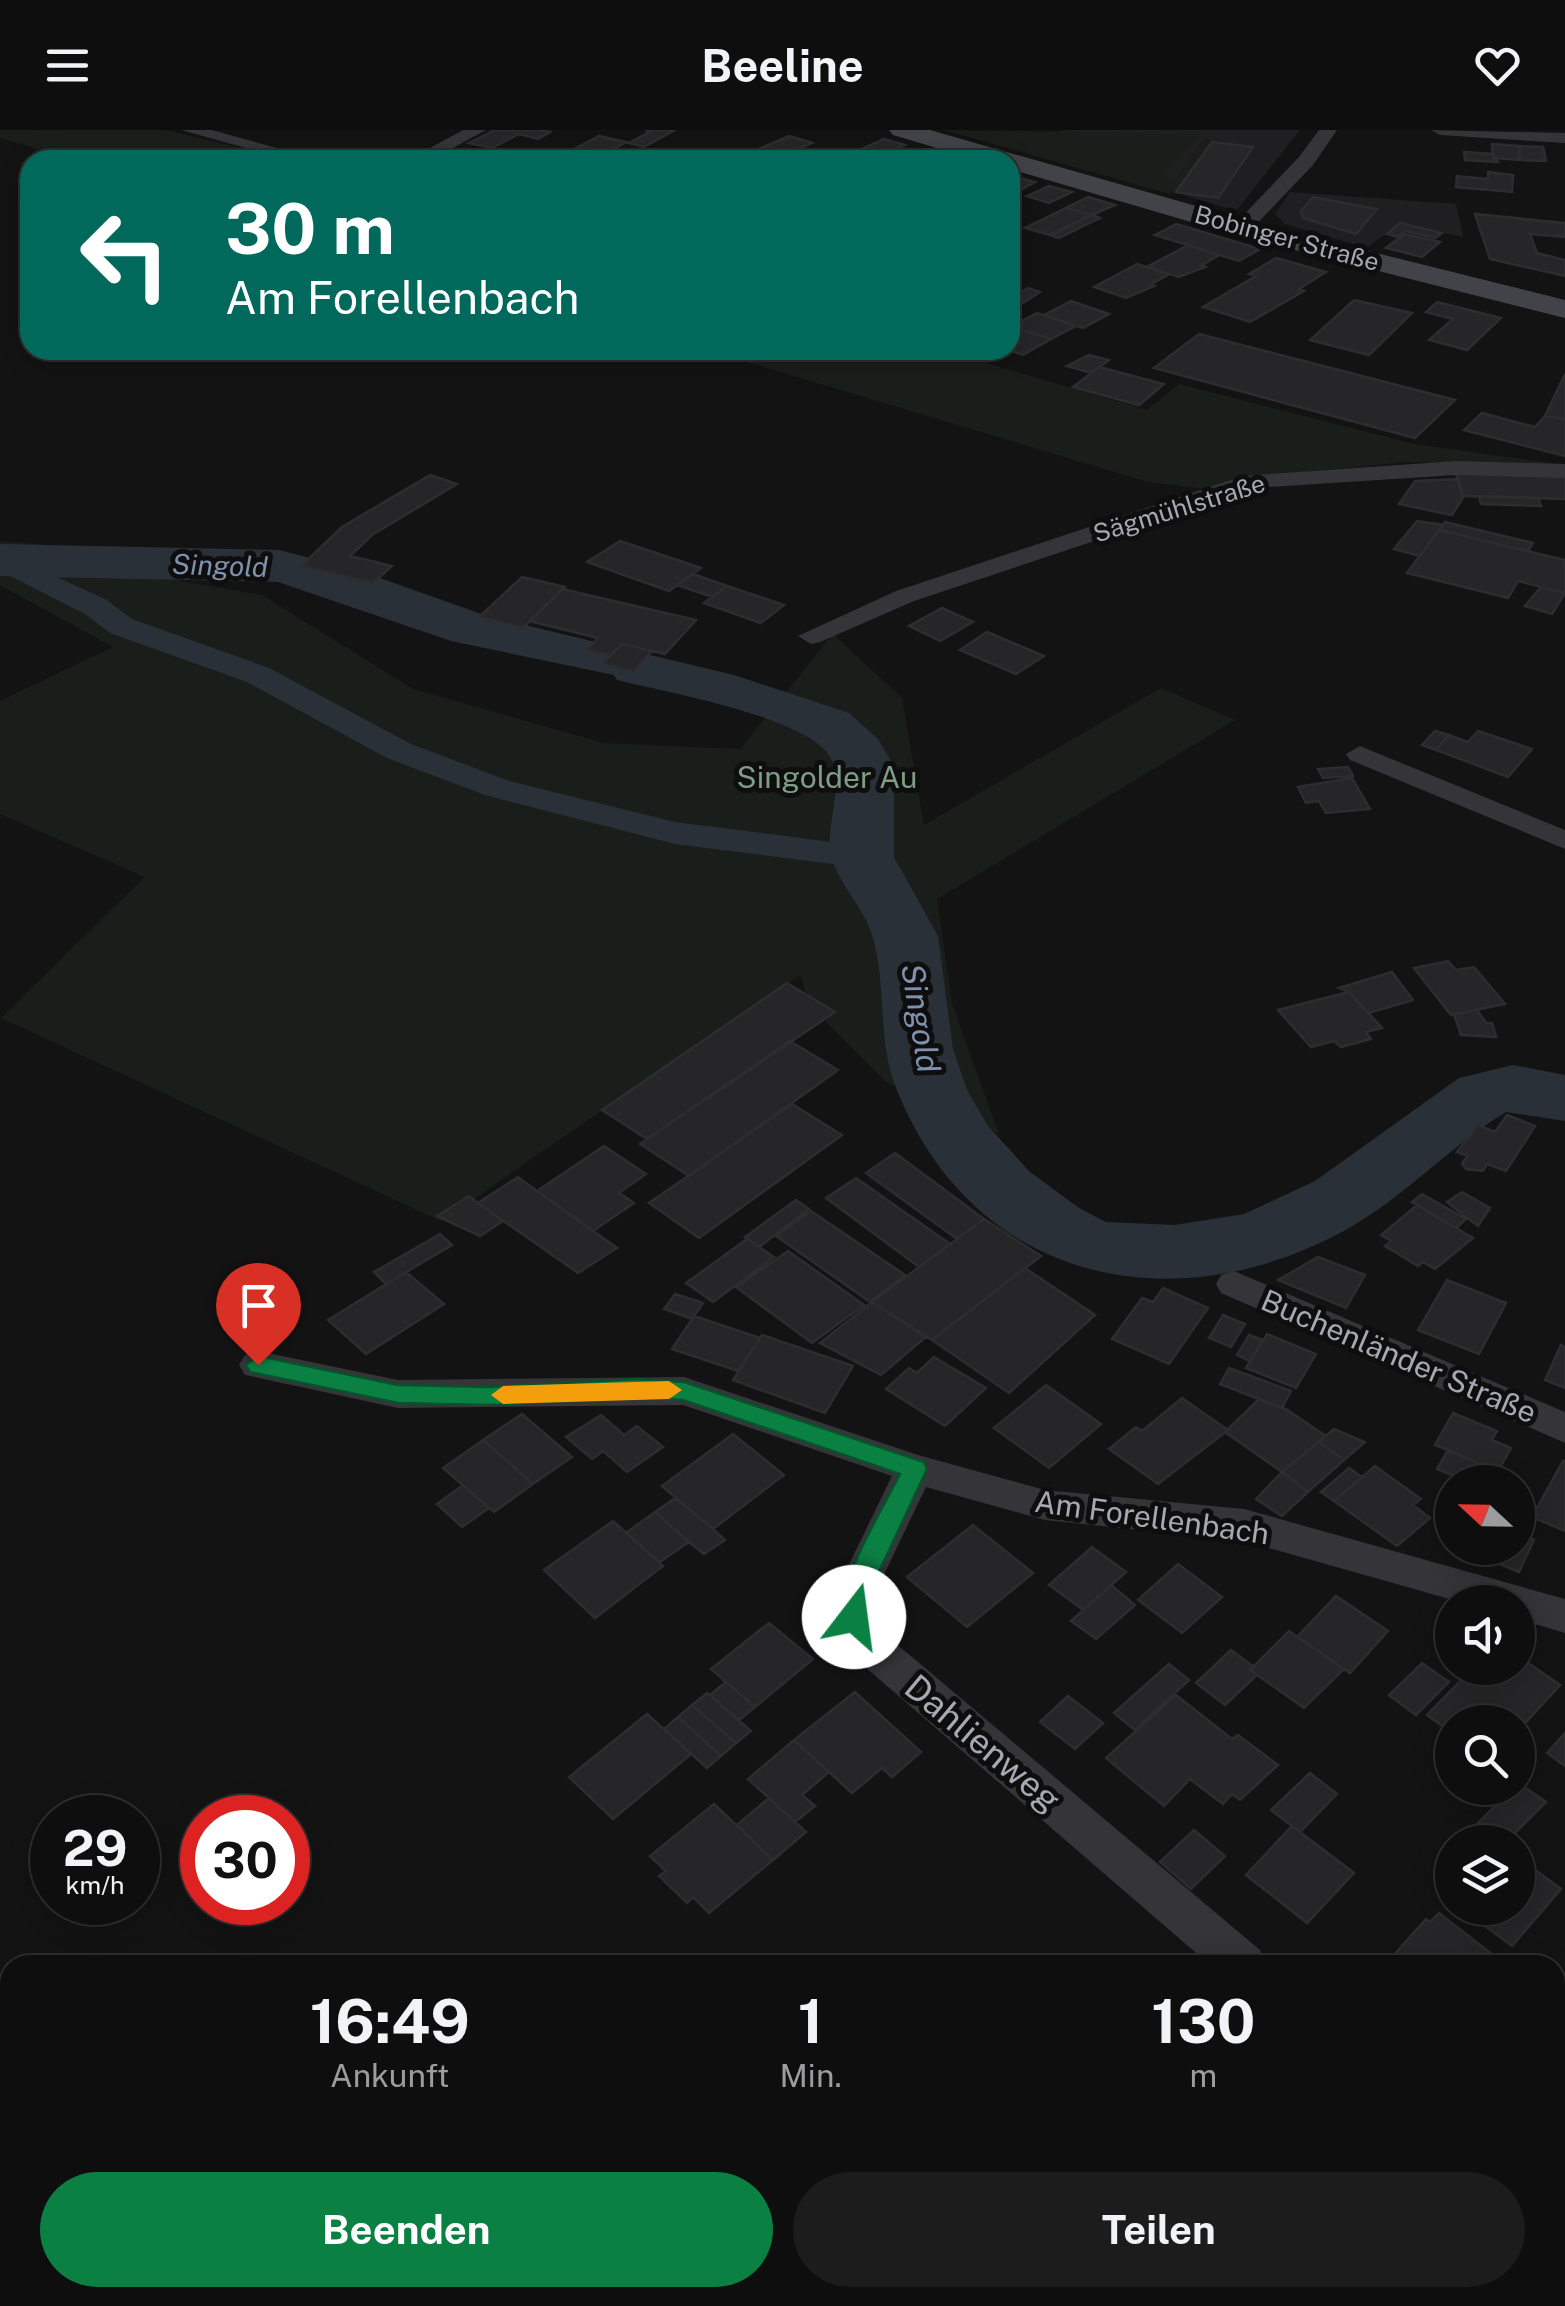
<!DOCTYPE html>
<html lang="de">
<meta charset="utf-8">
<style>
body{margin:0;font-family:"Public Sans",sans-serif;background:#1c1c1d;color:#f1f3f6;height:100vh;display:flex;flex-direction:column;font-size:38px;white-space:nowrap}
*{box-sizing:border-box;margin:0}
p{font-size:32px;color:#9b9c9e}
.icon{flex:none;width:55px;height:55px;fill:none;stroke:currentColor;stroke-width:2;stroke-linecap:round;stroke-linejoin:round}
.map{position:relative;flex:1;overflow:hidden}
.side{position:absolute;left:0px;top:1825px;width:1565px;height:352px;display:flex;flex-direction:column;background:#0e0e0f;border-radius:30px 30px 0 0;box-shadow:0 5px 25px #0003,0 0 0 2px #2e2e2f}
.side>*{flex:none}
.hud{position:absolute;left:20px;top:20px;width:1000px;height:210px;border-radius:30px;box-shadow:0 5px 25px #0003,0 0 0 2px #2e2e2f;background:#00695c;color:#fff;overflow:hidden}
.needle{width:65px;rotate:292deg}
.buttons{position:absolute;left:1435px;top:1335px;display:grid;gap:20px}
.buttons a{display:grid;place-items:center;width:100px;height:100px;border-radius:50%;background:#0e0e0f;box-shadow:0 5px 25px #0003,0 0 0 2px #2e2e2f;font-size:50px}
.speed{position:absolute;left:30px;top:1665px;display:flex;gap:20px;font-size:50px;font-weight:700;text-align:center}
.speed>*{display:grid;place-content:center;width:130px;height:130px;border-radius:50%;background:#0e0e0f;box-shadow:0 5px 25px #0003,0 0 0 2px #2e2e2f;line-height:1}
.speed small{font-size:25px;font-weight:400}
.speed .limit{border:15px solid #d22;background:#fff;color:#111}
.pin{position:absolute;display:grid;place-items:center;width:85px;height:85px;color:#fff;margin:-102px -42px;border-radius:50% 50% 50% 0;rotate:-45deg;box-shadow:0 0 10px #0007}
.pin .icon{rotate:45deg}
.me{position:absolute;width:110px;margin:-55px;rotate:15deg;stroke-linejoin:round;filter:drop-shadow(0 0 8px #0008)}
.turn{display:flex;align-items:center;gap:35px;height:210px;padding:0 40px;font-size:45px}
.turn .icon{width:130px;height:130px;stroke-width:2.5}
.turn b{display:block;font-size:70px;line-height:85px}
.eta{display:flex;justify-content:space-evenly;align-items:center;height:170px;text-align:center}
.eta b{font-size:60px;font-weight:700;line-height:70px}
.cta{display:flex;gap:20px;margin-top:auto;padding:20px 40px}
.cta a{flex:1;height:115px;border-radius:60px;background:#0b8043;color:#fff;font-size:40px;font-weight:700;line-height:115px;text-align:center}
.cta a+a{background:#1c1c1d;color:#f1f3f6}
header{display:flex;justify-content:space-between;align-items:center;height:130px;padding:0 40px;background:#0e0e0f;font-size:45px;font-weight:700}
.map>svg:first-child{display:block}
</style>
<header><svg class="icon" aria-label="menu" viewBox="0 0 24 24"><path d="M4 6h16M4 12h16M4 18h16"/></svg>Beeline<svg class="icon" aria-label="heart" viewBox="0 0 24 24"><path d="M12 20l-8-8c-3-5 5-10 8-4 3-6 11-1 8 4z"/></svg></header>
<div class="map">
<svg width="1565" height="2176" viewBox="0 0 1565 2176">
<rect width="100%" height="100%" fill="#131314"/>
<path fill="#1f1f21" d="M 1063,0 L 1300,0 L 1236,81 L 1026,16 Z
M 1290,62 L 1456,74 L 1463,107 L 1399,93 L 1367,118 L 1285,94 L 1275,84 Z"/>
<path fill="#191e1b" d="M 0,0 L 166,0 L 291,30 L 74,30 L 0,8 Z
M 944,0 L 1202,4 L 1163,46 L 1174,50 L 1204,8 L 1227,14 L 1212,12 L 1170,64 Z
M 707,220 L 942,220 L 1147,280 L 1179,254 L 1414,314 L 1565,335 L 1405,332 L 1255,347 L 1207,359 L 1148,352 Z
M 0,411 L 162,425 L 151,446 L 262,465 L 413,559 L 604,613 L 740,619 L 833,504 L 902,568 L 924,695 L 1161,558 L 1235,590 L 937,769 L 952,874 L 999,1004 L 886,952 L 810,876 L 800,845 L 441,1091 L 1,888 L 145,747 L 0,684 L 0,571 L 113,517 L 0,455 Z"/>
<g fill="none" stroke-linecap="round" stroke-linejoin="round">
<path fill="#2a3037" fill-rule="evenodd" d="M 0,421 L 107,470 L 132,489 L 269,538 L 411,614 L 509,651 L 675,692 L 863,716 L 876,719 L 881,727 L 876,735 L 863,738 L 675,714 L 485,665 L 387,628 L 247,552 L 110,503 L 85,484 L 0,441 Z"/>
<path fill="#2a3037" fill-rule="evenodd" d="M 0,414 L 279,420 L 363,442 L 487,486 L 734,545 L 849,583 L 878,609 L 894,636 L 894,727 L 938,806 L 953,919 L 967,960 L 988,996 L 1030,1042 L 1079,1078 L 1106,1092 L 1175,1095 L 1244,1084 L 1315,1051 L 1459,948 L 1513,935 L 1565,945 L 1565,991 L 1506,982 C 1448,1017 1402,1070 1342,1102 C 1168,1195 972,1150 896,958 C 876,907 888,853 871,802 C 862,776 840,755 832,729 C 822,696 851,646 824,619 C 786,583 669,563 617,550 L 614,545 L 451,511 L 278,452 L 0,446 Z"/>
</g>
<path fill="#262628" stroke="#2d2d30" stroke-width="2.5" d="M 495,0 L 541,0 L 550,2 L 538,9 L 519,4 L 492,18 L 469,13 Z
M 645,0 L 675,0 L 644,17 L 629,13 L 651,1 Z
M 599,6 L 626,12 L 601,26 L 574,19 Z
M 789,6 L 812,13 L 785,25 L 761,18 Z
M 884,9 L 905,15 L 878,27 L 857,21 Z
M 1212,12 L 1253,17 L 1218,68 L 1176,62 Z
M 1492,14 L 1519,16 L 1520,30 L 1493,28 Z
M 1519,16 L 1543,17 L 1546,31 L 1520,30 Z
M 351,20 L 375,25 L 383,29 L 334,28 Z
M 1464,22 L 1493,24 L 1498,32 L 1465,30 Z
M 1488,42 L 1513,45 L 1512,62 L 1456,57 L 1457,46 L 1488,49 Z
M 1010,45 L 1035,52 L 1011,65 Z
M 1049,56 L 1072,62 L 1049,73 L 1027,66 Z
M 1088,67 L 1115,75 L 1092,85 L 1066,78 Z
M 1313,67 L 1377,79 L 1356,104 L 1303,88 L 1301,81 Z
M 1066,78 L 1092,85 L 1050,105 L 1025,98 Z
M 1475,84 L 1565,93 L 1565,107 L 1530,104 L 1537,123 L 1565,130 L 1565,146 L 1490,129 Z
M 1092,85 L 1100,88 L 1059,108 L 1050,105 Z
M 1400,93 L 1442,103 L 1435,108 L 1405,101 L 1398,107 L 1387,104 Z
M 1176,94 L 1260,119 L 1239,131 L 1155,105 Z
M 1404,104 L 1440,112 L 1422,127 L 1386,118 Z
M 1188,115 L 1219,125 L 1201,136 L 1205,137 L 1179,147 L 1147,137 Z
M 1276,128 L 1326,142 L 1299,159 L 1304,161 L 1250,192 L 1203,177 L 1256,146 L 1249,144 Z
M 1137,134 L 1169,144 L 1150,155 L 1154,156 L 1126,168 L 1094,157 Z
M 1028,158 L 1040,162 L 1010,181 L 1010,169 Z
M 1354,170 L 1412,183 L 1369,225 L 1310,210 Z
M 1071,171 L 1109,184 L 1083,198 L 1044,185 Z
M 1437,172 L 1501,188 L 1467,220 L 1429,210 L 1453,189 L 1426,182 Z
M 1037,183 L 1044,185 L 1076,196 L 1051,209 L 1012,196 Z
M 1010,197 L 1012,196 L 1051,209 L 1023,225 L 1009,220 Z
M 1199,204 L 1455,270 L 1415,308 L 1154,238 Z
M 1089,225 L 1109,230 L 1091,243 L 1067,236 Z
M 1099,237 L 1164,254 L 1139,275 L 1073,257 Z
M 1565,244 L 1565,289 L 1545,286 Z
M 1482,283 L 1535,297 L 1545,286 L 1565,289 L 1565,326 L 1464,300 Z
M 1456,343 L 1565,347 L 1565,369 L 1462,366 Z
M 430,345 L 457,354 L 372,405 L 350,426 L 392,436 L 373,453 L 301,436 L 342,397 Z
M 1458,349 L 1464,366 L 1452,385 L 1399,374 L 1415,351 Z
M 1479,366 L 1538,368 L 1541,376 L 1481,374 Z
M 1417,391 L 1443,395 L 1420,426 L 1394,419 Z
M 1445,392 L 1533,413 L 1528,421 L 1439,400 Z
M 1439,400 L 1565,430 L 1565,463 L 1518,451 L 1508,468 L 1407,443 Z
M 620,411 L 701,438 L 669,461 L 587,432 Z
M 693,444 L 727,456 L 713,467 L 677,455 Z
M 522,447 L 565,457 L 523,498 L 479,487 Z
M 727,456 L 784,475 L 761,493 L 704,473 Z
M 1541,457 L 1565,463 L 1552,484 L 1525,476 Z
M 562,459 L 696,490 L 665,524 L 622,514 L 611,525 L 587,520 L 598,508 L 529,491 Z
M 942,478 L 973,492 L 940,511 L 909,496 Z
M 987,502 L 1044,526 L 1016,544 L 960,520 Z
M 622,514 L 652,521 L 633,541 L 603,534 Z
M 1435,601 L 1449,605 L 1436,620 L 1422,615 Z
M 1478,601 L 1532,619 L 1508,647 L 1436,620 L 1449,605 L 1468,612 Z
M 1348,637 L 1353,646 L 1323,648 L 1318,639 Z
M 1352,648 L 1370,679 L 1326,683 L 1319,671 L 1306,673 L 1298,657 Z
M 1448,831 L 1456,840 L 1474,837 L 1505,874 L 1451,885 L 1414,838 Z
M 1392,842 L 1413,870 L 1368,883 L 1349,862 L 1339,858 Z
M 787,853 L 835,882 L 647,1009 L 602,980 Z
M 1349,862 L 1382,898 L 1366,902 L 1371,909 L 1341,917 L 1334,911 L 1311,917 L 1278,880 Z
M 1477,880 L 1486,893 L 1492,893 L 1496,907 L 1461,905 L 1454,884 Z
M 790,911 L 838,940 L 689,1046 L 640,1014 Z
M 792,974 L 842,1005 L 699,1108 L 649,1073 Z
M 1507,985 L 1535,996 L 1506,1041 L 1487,1034 L 1483,1041 L 1466,1039 L 1462,1033 L 1468,1026 L 1457,1022 L 1478,995 L 1495,1002 Z
M 604,1016 L 646,1044 L 619,1063 L 634,1073 L 593,1101 L 537,1061 Z
M 895,1023 L 984,1089 L 957,1109 L 866,1043 Z
M 518,1047 L 537,1061 L 617,1118 L 578,1143 L 478,1073 Z
M 856,1048 L 950,1114 L 919,1137 L 826,1068 Z
M 1462,1062 L 1490,1078 L 1478,1096 L 1447,1072 Z
M 1422,1064 L 1466,1089 L 1456,1098 L 1412,1072 Z
M 469,1066 L 478,1073 L 503,1091 L 480,1106 L 437,1086 Z
M 796,1070 L 809,1079 L 759,1117 L 745,1107 Z
M 1417,1075 L 1473,1108 L 1435,1139 L 1423,1132 L 1418,1136 L 1385,1116 L 1391,1111 L 1381,1105 Z
M 811,1081 L 905,1145 L 870,1172 L 776,1106 Z
M 984,1089 L 1041,1126 L 932,1210 L 872,1172 Z
M 440,1104 L 452,1115 L 386,1154 L 374,1142 Z
M 747,1109 L 774,1127 L 713,1172 L 686,1153 Z
M 788,1121 L 864,1175 L 812,1213 L 736,1157 Z
M 1318,1127 L 1365,1145 L 1346,1178 L 1278,1150 Z
M 1025,1138 L 1095,1185 L 1009,1263 L 932,1210 Z
M 406,1142 L 444,1174 L 366,1224 L 328,1190 Z
M 1447,1150 L 1506,1173 L 1479,1224 L 1418,1200 Z
M 1163,1158 L 1208,1178 L 1169,1234 L 1112,1209 L 1142,1168 L 1153,1172 Z
M 675,1164 L 703,1173 L 692,1189 L 664,1179 Z
M 872,1172 L 926,1207 L 881,1245 L 820,1213 Z
M 1223,1185 L 1245,1194 L 1231,1217 L 1209,1208 Z
M 694,1186 L 760,1208 L 738,1241 L 672,1219 Z
M 1267,1204 L 1316,1224 L 1296,1258 L 1246,1238 Z
M 762,1205 L 853,1236 L 825,1283 L 733,1250 Z
M 1249,1205 L 1263,1210 L 1250,1231 L 1237,1225 Z
M 1561,1215 L 1565,1217 L 1565,1258 L 1545,1250 Z
M 934,1227 L 986,1258 L 945,1296 L 886,1259 L 909,1238 L 917,1243 Z
M 1229,1238 L 1291,1261 L 1282,1278 L 1220,1254 Z
M 1046,1255 L 1101,1294 L 1049,1338 L 994,1298 Z
M 1182,1268 L 1228,1300 L 1158,1354 L 1109,1319 L 1136,1297 L 1142,1301 Z
M 1259,1269 L 1286,1279 L 1326,1306 L 1282,1342 L 1225,1302 Z
M 1453,1283 L 1497,1301 L 1492,1310 L 1511,1318 L 1498,1341 L 1435,1315 Z
M 522,1284 L 572,1327 L 533,1354 L 483,1310 Z
M 601,1285 L 624,1305 L 637,1296 L 663,1317 L 627,1342 L 603,1321 L 592,1329 L 566,1307 Z
M 1334,1299 L 1365,1312 L 1344,1330 L 1319,1312 Z
M 733,1304 L 784,1345 L 713,1399 L 662,1356 Z
M 483,1310 L 533,1354 L 494,1382 L 443,1338 Z
M 1319,1312 L 1344,1330 L 1308,1362 L 1282,1342 Z
M 1448,1320 L 1494,1340 L 1488,1352 L 1468,1352 L 1437,1339 Z
M 1563,1331 L 1565,1331 L 1565,1401 L 1532,1387 Z
M 1375,1336 L 1421,1369 L 1413,1375 L 1430,1388 L 1397,1416 L 1334,1371 Z
M 1349,1338 L 1362,1347 L 1334,1371 L 1321,1362 Z
M 1282,1342 L 1308,1362 L 1282,1386 L 1256,1369 Z
M 463,1355 L 489,1378 L 462,1397 L 437,1374 Z
M 675,1368 L 713,1399 L 725,1410 L 704,1424 L 689,1412 L 655,1382 Z
M 655,1382 L 689,1412 L 660,1432 L 626,1403 Z
M 613,1391 L 663,1436 L 595,1488 L 544,1440 Z
M 973,1395 L 1033,1443 L 967,1497 L 907,1447 Z
M 1518,1403 L 1534,1410 L 1519,1442 L 1491,1430 L 1498,1418 L 1518,1418 Z
M 1092,1417 L 1126,1442 L 1083,1480 L 1049,1455 Z
M 1178,1434 L 1222,1467 L 1182,1503 L 1138,1470 Z
M 1111,1455 L 1135,1475 L 1096,1509 L 1071,1491 Z
M 1336,1466 L 1388,1501 L 1350,1543 L 1297,1507 Z
M 769,1493 L 813,1529 L 755,1577 L 711,1539 Z
M 1289,1501 L 1344,1539 L 1304,1578 L 1250,1540 Z
M 1231,1520 L 1254,1537 L 1250,1540 L 1257,1545 L 1225,1575 L 1196,1553 Z
M 1518,1526 L 1560,1555 L 1518,1601 L 1518,1592 L 1452,1592 L 1452,1603 L 1427,1585 L 1473,1538 L 1518,1538 Z
M 1422,1533 L 1449,1552 L 1416,1585 L 1389,1565 Z
M 1169,1534 L 1189,1550 L 1135,1600 L 1114,1583 Z
M 726,1552 L 755,1577 L 739,1590 L 710,1565 Z
M 855,1562 L 921,1622 L 892,1647 L 882,1638 L 852,1663 L 794,1610 Z
M 707,1563 L 751,1601 L 736,1613 L 692,1575 Z
M 1176,1565 L 1232,1609 L 1238,1605 L 1278,1635 L 1240,1670 L 1232,1664 L 1223,1674 L 1190,1649 L 1164,1676 L 1106,1628 Z
M 1068,1566 L 1103,1593 L 1075,1619 L 1040,1592 Z
M 692,1575 L 736,1613 L 721,1626 L 678,1587 Z
M 647,1584 L 691,1624 L 613,1689 L 569,1647 Z
M 678,1587 L 721,1626 L 707,1638 L 664,1599 Z
M 1565,1603 L 1565,1636 L 1547,1623 Z
M 794,1610 L 829,1642 L 802,1665 L 815,1676 L 795,1692 L 748,1649 Z
M 1310,1643 L 1337,1664 L 1300,1702 L 1271,1680 Z
M 1518,1653 L 1546,1672 L 1506,1712 L 1499,1712 L 1476,1695 Z
M 769,1668 L 806,1702 L 773,1730 L 737,1695 Z
M 714,1674 L 773,1730 L 709,1783 L 693,1767 L 687,1773 L 659,1746 L 666,1741 L 650,1726 Z
M 1292,1696 L 1354,1743 L 1307,1793 L 1246,1745 Z
M 1194,1700 L 1225,1726 L 1191,1759 L 1160,1732 Z
M 1518,1727 L 1561,1759 L 1512,1816 L 1461,1778 L 1518,1778 Z
M 1439,1783 L 1502,1832 L 1385,1835 L 1426,1789 L 1430,1792 Z
M 1562,1898 L 1565,1900 L 1565,2008 L 1555,2000 L 1555,1906 Z
M 1277,2168 L 1309,2168 L 1318,2176 L 1269,2176 Z
M 1333,2168 L 1480,2168 L 1473,2176 L 1337,2176 Z"/>
<g fill="none" stroke-linecap="round" stroke-linejoin="round">
<path fill="#343439" fill-rule="evenodd" d="M 181,0 L 212,0 L 320,30 L 289,30 Z
M 463,0 L 486,0 L 431,30 L 408,30 Z
M 1319,0 L 1337,0 L 1313,35 L 1249,102 L 1235,102 L 1235,94 L 1299,27 Z
M 1431,0 L 1565,3 L 1565,13 L 1440,5 Z
M 1456,331 L 1565,334 L 1565,348 L 1456,345 L 1254,358 L 914,471 L 820,512 L 811,514 L 798,506 L 896,461 L 1243,346 Z
M 1360,616 L 1565,700 L 1565,719 L 1350,630 L 1346,624 Z
M 1234,1141 L 1565,1282 L 1565,1313 L 1221,1163 L 1216,1154 L 1221,1145 Z
M 258,1221 L 398,1250 L 684,1247 L 918,1325 L 1045,1360 L 1244,1379 L 1565,1469 L 1565,1503 L 1518,1489 L 1518,1472 L 1460,1472 L 1244,1411 L 1045,1390 L 926,1357 L 877,1459 L 875,1486 L 887,1506 L 1260,1820 L 1267,1835 L 1210,1835 L 857,1530 L 833,1487 L 837,1459 L 892,1346 L 683,1275 L 398,1278 L 245,1245 L 239,1235 L 245,1225 Z
M 1555,2077 L 1565,2081 L 1565,2136 L 1555,2132 Z"/>
<path fill="#424349" fill-rule="evenodd" d="M 889,0 L 930,0 L 1252,92 L 1565,170 L 1565,188 L 1232,104 L 1010,39 L 1010,30 L 977,30 L 893,5 Z"/>
</g>
<path fill="#0b8043" stroke="#07532c" stroke-width="2.5" d="M 258,1226 L 398,1255 L 490,1257 L 636,1249 L 684,1252 L 924,1332 L 927,1339 L 871,1459 L 863,1495 L 844,1495 C 829,1465 885,1375 900,1344 L 683,1270 L 636,1267 L 490,1275 L 398,1273 L 250,1242 L 246,1235 Z"/>
<path fill="#f59e0b" d="M 669,1251 L 682,1260 L 669,1269 L 503,1274 L 491,1265 L 503,1256 Z"/>
<g text-anchor="middle" dominant-baseline="central" stroke-width="10" stroke-linejoin="round" paint-order="stroke">
<g font-size="25" fill="#a6a8b3" stroke="#0e0e0f">
<text transform="translate(1287 108) rotate(15)">Bobinger Straße</text>
<text transform="translate(1179 378) rotate(-17)">Sägmühlstraße</text>
</g>
<g font-size="28" font-style="italic" fill="#7f91ab" stroke="#0e0e0f">
<text transform="translate(220 435) rotate(2)">Singold</text>
</g>
<g font-size="30" fill="#7e9d84" stroke="#0e0e0f">
<text x="827" y="647">Singolder Au</text>
</g>
<g font-size="30" fill="#a6a8b3" stroke="#0e0e0f">
<text transform="translate(1399 1226) rotate(23)">Buchenländer Straße</text>
<text transform="translate(1152 1387) rotate(8)">Am Forellenbach</text>
</g>
<g font-size="32" font-style="italic" fill="#7f91ab" stroke="#0e0e0f">
<text transform="translate(921 888) rotate(81)">Singold</text>
</g>
<g font-size="35" fill="#a6a8b3" stroke="#0e0e0f">
<text transform="translate(983 1613) rotate(40)">Dahlienweg</text>
</g>
</g>
</svg>
<div class="buttons">
<a><svg class="needle" viewBox="-14 -14 28 28"><path d="M0-13l5 13h-10z" fill="#e53935"/><path d="M0 13l5-13h-10z" fill="#9b9c9e"/></svg></a>
<a><svg class="icon" aria-label="sound" viewBox="0 0 24 24"><path d="M4 9h4l5-4v14l-5-4H4zM17 9q2 3 0 6"/></svg></a>
<a><svg class="icon" aria-label="search" viewBox="0 0 24 24"><circle cx="10" cy="10" r="6"/><path d="M15 15l6 6"/></svg></a>
<a><svg class="icon" aria-label="layers" viewBox="0 0 24 24"><path d="M12 4l9 5-9 5-9-5zM3 14l9 5 9-5"/></svg></a>
</div>
<div class="speed"><div>29<small>km/h</small></div><div class="limit">30</div></div>
<div class="pin" style="left:258px;top:1235px;background:#d93025"><svg class="icon" aria-label="arrive" viewBox="0 0 24 24"><path d="M6 21V4h12l-3 4 3 4H6"/></svg></div>
<svg class="me" style="left:854px;top:1487px" viewBox="-20 -20 40 40"><circle r="19" fill="#fff"/><path d="M0-13L10 11 0 6-10 11z" fill="#0b8043"/></svg>
<div class="hud">
<div class="turn"><svg class="icon" aria-label="left" viewBox="0 0 24 24"><path d="M17 20v-9H6M10 6l-5 5 5 5"/></svg><div><b>30 m</b>Am Forellenbach</div></div>
</div>
<section class="side">
<div class="eta">
<div><b>16:49</b><p>Ankunft</p></div>
<div><b>1</b><p>Min.</p></div>
<div><b>130</b><p>m</p></div>
</div>
<div class="cta"><a>Beenden</a><a>Teilen</a></div>
</section>
</div>
